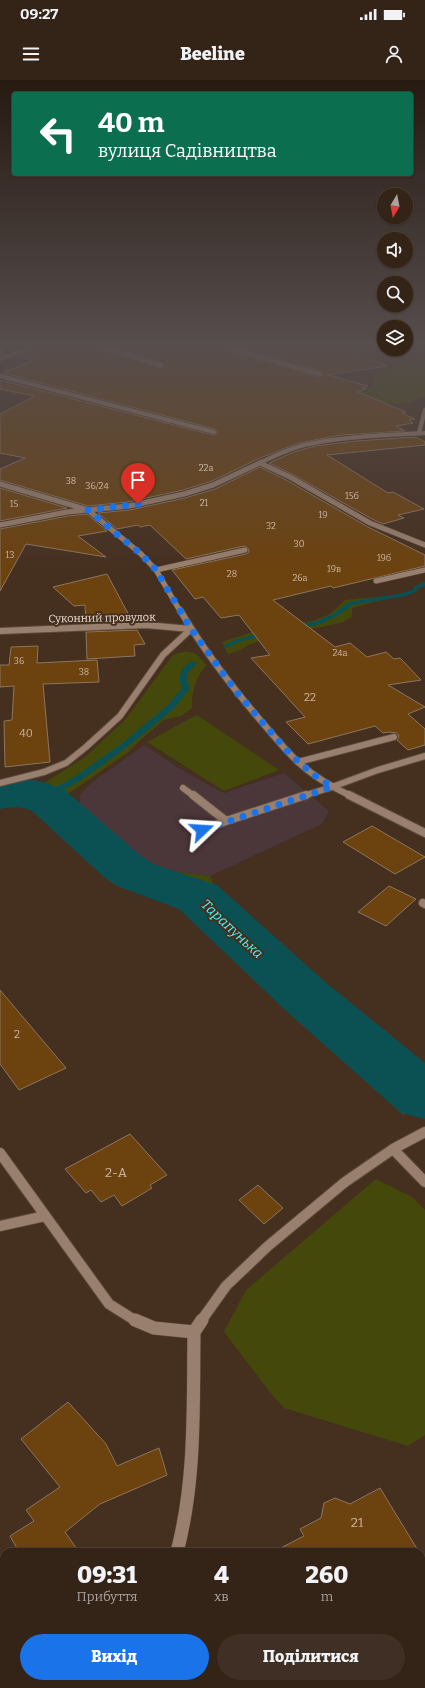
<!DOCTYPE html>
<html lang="uk">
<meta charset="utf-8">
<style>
body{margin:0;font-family:Bitter,serif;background:#3f2f24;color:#f1f3f6;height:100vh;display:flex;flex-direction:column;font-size:15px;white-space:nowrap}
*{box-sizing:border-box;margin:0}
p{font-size:13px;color:#a9a4a1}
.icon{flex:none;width:22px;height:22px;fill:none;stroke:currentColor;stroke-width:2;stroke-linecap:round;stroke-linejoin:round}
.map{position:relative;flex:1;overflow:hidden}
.panel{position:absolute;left:0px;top:1468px;width:425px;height:140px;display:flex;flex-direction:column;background:#342317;border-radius:12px 12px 0 0;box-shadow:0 1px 3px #0004,0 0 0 1px #4e4036}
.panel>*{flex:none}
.guide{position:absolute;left:12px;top:12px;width:401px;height:84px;border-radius:4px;box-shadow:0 1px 3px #0004,0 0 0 1px #4e4036;background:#0b6e4f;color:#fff;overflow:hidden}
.needle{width:26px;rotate:190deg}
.fabs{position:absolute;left:377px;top:108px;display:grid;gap:8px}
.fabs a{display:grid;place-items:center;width:36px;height:36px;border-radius:50%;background:#342317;box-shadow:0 1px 3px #0004,0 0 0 1px #4e4036;font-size:20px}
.pin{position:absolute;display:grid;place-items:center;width:34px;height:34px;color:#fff;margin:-41px -17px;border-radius:50% 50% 50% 0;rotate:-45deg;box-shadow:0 0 4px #0007}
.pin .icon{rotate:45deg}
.me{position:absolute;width:44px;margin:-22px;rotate:70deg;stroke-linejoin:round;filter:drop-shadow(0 0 3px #0008)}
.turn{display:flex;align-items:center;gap:14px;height:84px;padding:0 20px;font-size:18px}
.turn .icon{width:52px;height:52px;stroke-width:2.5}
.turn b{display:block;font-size:28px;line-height:34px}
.eta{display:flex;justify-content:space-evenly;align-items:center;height:68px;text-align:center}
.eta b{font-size:24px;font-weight:800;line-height:28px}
.primary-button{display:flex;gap:8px;margin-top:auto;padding:8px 20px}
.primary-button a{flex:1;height:46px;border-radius:24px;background:#1a73e8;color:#fff;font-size:16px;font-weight:800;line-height:46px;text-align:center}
.primary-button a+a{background:#3f2f24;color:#f1f3f6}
.status{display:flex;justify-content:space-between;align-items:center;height:28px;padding:0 20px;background:#342317;direction:ltr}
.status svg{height:11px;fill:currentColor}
header{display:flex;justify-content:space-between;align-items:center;height:52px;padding:0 20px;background:#342317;font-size:18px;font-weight:800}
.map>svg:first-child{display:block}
</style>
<div class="status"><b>09:27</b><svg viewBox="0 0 49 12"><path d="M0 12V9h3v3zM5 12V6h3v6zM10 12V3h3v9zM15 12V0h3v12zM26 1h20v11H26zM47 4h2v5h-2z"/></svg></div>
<header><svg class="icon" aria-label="menu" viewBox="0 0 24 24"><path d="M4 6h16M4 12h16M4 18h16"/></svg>Beeline<svg class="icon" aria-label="person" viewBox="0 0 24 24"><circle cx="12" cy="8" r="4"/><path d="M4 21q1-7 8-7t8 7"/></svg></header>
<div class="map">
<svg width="425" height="1608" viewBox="0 0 425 1608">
<rect width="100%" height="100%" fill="#452f1f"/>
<path fill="#4b3639" d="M 144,665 L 180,689 L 224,713 L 284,693 L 329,731 L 322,744 L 210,796 L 179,792 L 145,782 L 83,732 L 80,725 L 80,715 L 90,704 Z"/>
<path fill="#44490b" d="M 422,278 L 425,279 L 425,317 L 408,323 L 379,324 L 358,314 L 374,307 L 373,302 C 374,299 376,295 378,293 C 385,287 411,282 422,278 Z
M 400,515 L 352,528 L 352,537 L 343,542 C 316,549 289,552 262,560 C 250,563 240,571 228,574 L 222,562 L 252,552 L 286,545 L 313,541 L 330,534 L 345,520 Z
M 182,572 C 194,571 199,575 206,585 C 195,600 192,609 192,628 L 181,636 L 164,640 L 138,662 L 130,671 L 68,714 L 54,717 L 41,711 L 41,705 L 85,677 L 125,640 L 173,575 Z
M 197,635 L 279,690 L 224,711 L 147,662 Z
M 145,782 L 179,792 L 210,796 C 213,802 215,810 219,815 C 240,849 274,872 305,896 C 345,930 384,966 425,999 L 425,1025 L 403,1035 L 279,919 L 221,860 L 204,833 L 164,812 L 113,795 Z
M 376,1099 L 412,1117 L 425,1130 L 425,1355 L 408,1366 L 284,1328 L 269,1311 L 224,1252 L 246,1210 Z"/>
<path fill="#0b5154" d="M 73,734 L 121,768 L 127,785 L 113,790 L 63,739 Z"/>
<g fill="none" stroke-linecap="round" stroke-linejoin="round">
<path fill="#0b5154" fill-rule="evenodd" d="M 425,502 L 425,506 L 419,508 L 416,512 L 406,516 L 353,525 L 337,536 L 321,544 L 295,549 L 292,547 L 295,545 L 317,541 L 333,534 L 349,522 L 403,513 L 412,510 L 415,506 Z
M 267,551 L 269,552 L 269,554 L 239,562 L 226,568 L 223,566 L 235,560 Z
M 193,581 L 197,583 C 188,593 183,594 190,608 C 184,615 179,624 172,630 C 153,647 61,723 38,718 L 37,716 L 38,714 L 60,705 L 76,696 L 121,664 L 168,625 L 182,608 C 177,597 181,586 193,581 Z"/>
<path fill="#0b5154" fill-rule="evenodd" d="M 13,699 C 31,698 50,703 66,711 L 140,775 L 153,784 L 217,805 L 324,901 L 425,983 L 425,1039 L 401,1033 L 284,929 L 179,829 L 117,806 L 104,797 L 32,731 C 21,726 12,727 0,729 L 0,701 Z"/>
</g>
<path fill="#6c420f" stroke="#8c7661" d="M 41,265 L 83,265 L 85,268 L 111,273 L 161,288 L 164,286 L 162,282 L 106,265 L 216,265 L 218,268 L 320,297 L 323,295 L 321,291 L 233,265 L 338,265 L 387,286 L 328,295 L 368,306 L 362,308 L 366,309 L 358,312 L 406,332 L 402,333 L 415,339 L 409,340 L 413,343 L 396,346 L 405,351 L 341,355 L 299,363 L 260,378 L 212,401 L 183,410 L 128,422 L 88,426 L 0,400 L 0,389 L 25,378 L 0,373 L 0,334 L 35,316 L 0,309 L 0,300 L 213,355 L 217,354 L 217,351 L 215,349 L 3,293 L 34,280 L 17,276 L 39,268 Z
M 416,357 L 425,362 L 425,365 L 327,375 L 388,413 L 393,412 L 424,429 L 398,435 L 404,438 L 383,444 L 372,439 L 292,394 L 269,383 L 294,372 L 315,366 L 356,361 Z
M 260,387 L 288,401 L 368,447 L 425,475 L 425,486 L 333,508 L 331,506 L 273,520 L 335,567 L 350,563 L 367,577 L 386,572 L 394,579 L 400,578 L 421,600 L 388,605 L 425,627 L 408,634 L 425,649 L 425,665 L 408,670 L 397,660 L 399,656 L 397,653 L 389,652 L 383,653 L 375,646 L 308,664 L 286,642 L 305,637 L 251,578 L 270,575 L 239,535 L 221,538 L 203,517 L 195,519 L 172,490 L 246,474 L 249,472 L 248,468 L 244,466 L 186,479 L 150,445 L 140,447 L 138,445 L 117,449 L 98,433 L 130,430 L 185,418 L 215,409 Z
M 0,408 L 67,428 L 0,441 Z
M 87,434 L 107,451 L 78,456 L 106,477 L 26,464 L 0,511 L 0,449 L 68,436 Z
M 107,494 L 132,541 L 86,543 L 85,525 L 74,526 L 53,507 Z
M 137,550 L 145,564 L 134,565 L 135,576 L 87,579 L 86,552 Z
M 38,566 L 37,583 L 97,580 L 99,602 L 43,604 L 50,682 L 5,687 L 4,641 L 12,640 L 14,606 L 0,607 L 0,585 L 9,585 L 11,567 Z
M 372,746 L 425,777 L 395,794 L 343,762 Z
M 389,806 L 416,819 L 386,846 L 358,832 Z
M 0,910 L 66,988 L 19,1010 L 0,984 Z
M 130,1054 L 167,1095 L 150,1105 L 152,1108 L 122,1126 L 114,1115 L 101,1122 L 91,1110 L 86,1113 L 65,1089 Z
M 258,1105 L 283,1128 L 264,1144 L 239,1120 Z
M 68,1322 L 106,1364 L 117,1386 L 159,1368 L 167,1395 L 100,1424 L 65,1452 L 79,1472 L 19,1472 L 10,1456 L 34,1441 L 26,1430 L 60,1407 L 21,1359 Z
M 380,1408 L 419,1472 L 273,1472 L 304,1456 L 300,1449 L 321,1438 L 324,1423 L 335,1418 L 350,1424 Z"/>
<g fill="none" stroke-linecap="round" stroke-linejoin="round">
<g stroke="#5c4a3c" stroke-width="5">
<path id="lane-far4" d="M 86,265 L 112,270 L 161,285
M 0,266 L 3,278
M 419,353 L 425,330"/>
</g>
<g stroke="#5c4a3c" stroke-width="6">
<path id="lane-far3" d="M 156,490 L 245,470
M 376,501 L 425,490"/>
</g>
<g stroke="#5c4a3c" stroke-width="8">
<path id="lane-far2" d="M 298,682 L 394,657
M 183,708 L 194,716
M 303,716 L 332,707"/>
</g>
<g stroke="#5c4a3c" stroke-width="10">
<path id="lane-far1" d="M 193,715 L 226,741 L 306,715
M 202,750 L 226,741
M 423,823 L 425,824"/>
</g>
<g stroke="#5c4a3c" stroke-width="12">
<path id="lane" d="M 0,1146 L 45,1136"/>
</g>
<g stroke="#5c4a3c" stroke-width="5">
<path id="street-far5" d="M 219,265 L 320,294
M 0,279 L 38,265
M 0,296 L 214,352
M 259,383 C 277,375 295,366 314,363 C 351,356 388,355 425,353"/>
</g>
<g stroke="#5c4a3c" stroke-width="6">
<path id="street-far4" d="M 260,383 L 290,397 L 370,443 L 425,465
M 0,404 L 88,430 L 141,474 L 156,490 L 180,531
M 0,445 L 67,432 L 129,426 L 184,414 L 213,405 L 262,382"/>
</g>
<g stroke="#5c4a3c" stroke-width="8">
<path id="street-far3" d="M 180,530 C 203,569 231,606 261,641 C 273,655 284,669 298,682 C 313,696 332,707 351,716
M 0,551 L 146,545 L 191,549
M 0,703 L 44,692 L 66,683 L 86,667 L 120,636 L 163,575 L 191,549
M 332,707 L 378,690 L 425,676"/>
</g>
<g stroke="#5c4a3c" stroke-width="10">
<path id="street-far2" d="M 349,715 L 425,753"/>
</g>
<g stroke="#5c4a3c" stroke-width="12">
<path id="street-far1" d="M 393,1069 L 425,1102
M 0,1073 L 109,1224 L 136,1241
M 201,1241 L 226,1206 L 268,1166 L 345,1102 L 393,1069 L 425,1052"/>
</g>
<g stroke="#5c4a3c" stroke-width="14">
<path id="street" d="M 135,1240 L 154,1248 L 194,1252
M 177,1472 C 196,1400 193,1326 194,1252 L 202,1240
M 130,1608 L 131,1604"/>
</g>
<use href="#lane-far4" stroke="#997f6d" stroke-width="4"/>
<use href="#lane-far3" stroke="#997f6d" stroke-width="5"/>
<use href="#lane-far2" stroke="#997f6d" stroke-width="6"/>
<use href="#lane-far1" stroke="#997f6d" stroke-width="8"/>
<use href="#lane" stroke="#997f6d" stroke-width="10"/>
<use href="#street-far5" stroke="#997f6d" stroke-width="4"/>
<use href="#street-far4" stroke="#997f6d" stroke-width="5"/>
<use href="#street-far3" stroke="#997f6d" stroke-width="6"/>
<use href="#street-far2" stroke="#997f6d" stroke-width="8"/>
<use href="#street-far1" stroke="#997f6d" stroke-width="10"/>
<use href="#street" stroke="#997f6d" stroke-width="13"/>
</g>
<linearGradient id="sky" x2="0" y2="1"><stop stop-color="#261a11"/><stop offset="0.54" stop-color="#564d4d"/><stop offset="1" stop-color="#564d4d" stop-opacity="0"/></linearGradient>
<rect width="425" height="490" fill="url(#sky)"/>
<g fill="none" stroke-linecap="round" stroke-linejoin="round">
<path stroke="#1a73e8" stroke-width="7" stroke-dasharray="0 12.6" d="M 138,424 L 88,430 L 141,474 L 156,490 L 191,549 L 238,614 L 291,675 L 314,695 L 332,707 L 202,750"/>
</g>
<g text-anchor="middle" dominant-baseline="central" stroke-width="4" stroke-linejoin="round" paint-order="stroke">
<g font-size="9" fill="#ccb6a2">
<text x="206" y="388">22а</text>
<text x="71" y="401">38</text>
<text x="97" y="406">36/24</text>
<text x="352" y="416">15б</text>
<text x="204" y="423">21</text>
<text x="14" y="424">15</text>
<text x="323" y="435">19</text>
<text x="271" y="446">32</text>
<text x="299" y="464">30</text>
<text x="10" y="475">13</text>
<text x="384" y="478">19б</text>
<text x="334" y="489">19в</text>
<text x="232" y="494">28</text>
<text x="300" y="498">26а</text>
<text x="340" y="573">24а</text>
<text x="19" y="581">36</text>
<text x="84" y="592">38</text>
</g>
<g font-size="11" fill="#ecddd3" stroke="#452f1f">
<text transform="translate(102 538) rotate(-1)">Суконний провулок</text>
</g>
<g font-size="11" fill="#ccb6a2">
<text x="310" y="617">22</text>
<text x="26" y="653">40</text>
<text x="17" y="954">2</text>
</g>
<g font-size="13" fill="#ccb6a2">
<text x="116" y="1092">2-А</text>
<text x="357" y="1442">21</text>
</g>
<g font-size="14" font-style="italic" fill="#46f4fa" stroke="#452f1f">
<text transform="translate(232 849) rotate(43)">Тарапунька</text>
</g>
</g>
</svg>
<div class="fabs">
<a><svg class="needle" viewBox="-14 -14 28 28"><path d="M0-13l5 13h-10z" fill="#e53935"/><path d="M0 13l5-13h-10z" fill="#a9a4a1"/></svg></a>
<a><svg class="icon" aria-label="sound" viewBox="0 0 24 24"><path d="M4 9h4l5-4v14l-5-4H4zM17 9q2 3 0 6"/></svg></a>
<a><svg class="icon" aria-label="search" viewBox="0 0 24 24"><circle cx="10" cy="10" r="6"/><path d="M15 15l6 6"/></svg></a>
<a><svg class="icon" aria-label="layers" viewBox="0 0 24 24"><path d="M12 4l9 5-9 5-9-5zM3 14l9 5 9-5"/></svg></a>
</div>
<div class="pin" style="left:138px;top:424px;background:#d93025"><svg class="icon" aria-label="arrive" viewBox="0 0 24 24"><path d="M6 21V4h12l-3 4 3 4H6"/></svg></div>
<svg class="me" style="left:202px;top:750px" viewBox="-20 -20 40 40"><path d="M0-17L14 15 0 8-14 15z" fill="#1a73e8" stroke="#fff" stroke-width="4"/></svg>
<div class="guide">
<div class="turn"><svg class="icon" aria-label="left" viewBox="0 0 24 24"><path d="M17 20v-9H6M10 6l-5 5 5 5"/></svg><div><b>40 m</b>вулиця Садівництва</div></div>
</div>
<section class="panel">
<div class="eta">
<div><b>09:31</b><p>Прибуття</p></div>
<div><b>4</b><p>хв</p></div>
<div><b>260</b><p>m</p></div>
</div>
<div class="primary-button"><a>Вихід</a><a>Поділитися</a></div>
</section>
</div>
